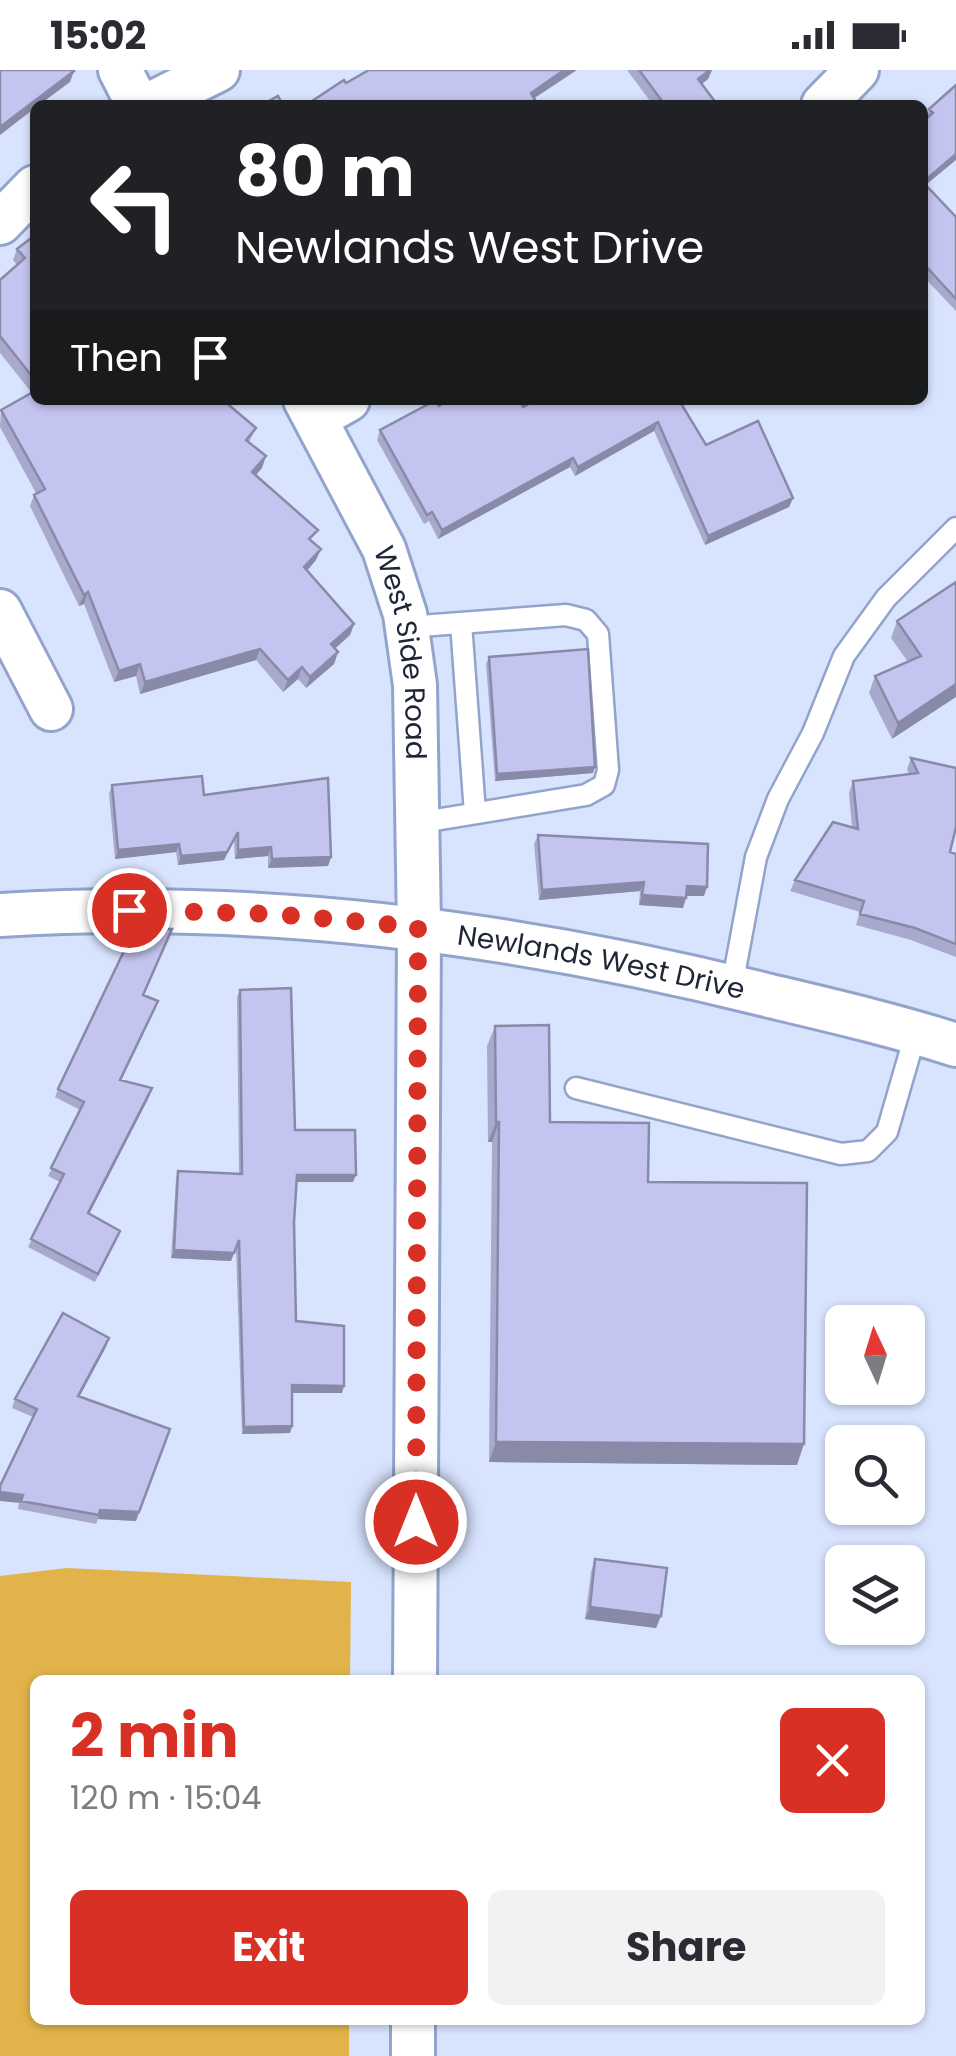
<!DOCTYPE html>
<meta charset="utf-8">
<style>
body{margin:0;font-family:Poppins,sans-serif;background:#f2f2f3;color:#2b2b33;height:100vh;display:flex;flex-direction:column;font-size:38px;white-space:nowrap}
*{box-sizing:border-box;margin:0}
p{font-size:32px;color:#7c7c81}
.icon{flex:none;width:55px;height:55px;fill:none;stroke:currentColor;stroke-width:2;stroke-linecap:round;stroke-linejoin:round}
.map{position:relative;flex:1;overflow:hidden}
.drawer{position:absolute;left:30px;top:1605px;width:895px;height:350px;display:flex;flex-direction:column;background:#fff;border-radius:15px;box-shadow:0 2px 8px #0004}
.drawer>*{flex:none}
.top-card{position:absolute;left:30px;top:30px;width:898px;height:305px;border-radius:15px;box-shadow:0 2px 8px #0004;background:#202124;color:#fff;overflow:hidden}
.needle{width:65px;rotate:356deg}
.tools{position:absolute;left:825px;top:1235px;display:grid;gap:20px}
.tools a{display:grid;place-items:center;width:100px;height:100px;border-radius:15px;background:#fff;box-shadow:0 2px 8px #0004;font-size:50px}
.pin{position:absolute;display:grid;place-items:center;width:85px;height:85px;color:#fff;margin:-42px;border:5px solid #fff;border-radius:50%;box-shadow:0 2px 10px #0007}
.me{position:absolute;width:110px;margin:-55px;rotate:0deg;stroke-linejoin:round;filter:drop-shadow(0 0 8px #0008)}
.turn{display:flex;align-items:center;gap:35px;height:210px;padding:0 40px;font-size:45px}
.turn .icon{width:130px;height:130px;stroke-width:2.5}
.turn b{display:block;font-size:70px;line-height:85px}
.then{display:flex;align-items:center;height:95px;padding:0 40px;background:#0003;gap:20px;font-size:38px}
.round{display:grid;place-items:center;flex:none;width:105px;height:105px;border-radius:15px;background:#f2f2f3}
.headline{display:flex;align-items:center;justify-content:space-between;height:170px;padding:0 40px}
h1{font-size:60px;font-weight:700;line-height:75px;color:#d93025}
.action{display:flex;gap:20px;margin-top:auto;padding:20px 40px}
.action a{flex:1;height:115px;border-radius:15px;background:#d93025;color:#fff;font-size:40px;font-weight:700;line-height:115px;text-align:center}
.action a+a{background:#f2f2f3;color:#2b2b33}
.status{display:flex;justify-content:space-between;align-items:center;height:70px;padding:0 50px;background:#fff;direction:ltr}
.status svg{height:28px;fill:currentColor}
.map>svg:first-child{display:block}
</style>
<div class="status"><b>15:02</b><svg viewBox="0 0 49 12"><path d="M0 12V9h3v3zM5 12V6h3v6zM10 12V3h3v9zM15 12V0h3v12zM26 1h20v11H26zM47 4h2v5h-2z"/></svg></div>
<div class="map">
<svg width="956" height="1986" viewBox="0 0 956 1986">
<rect width="100%" height="100%" fill="#d8e4fe"/>
<path fill="#e1b34a" d="M 67,1498 L 351,1512 L 350,1610 L 35,1610 L 35,1950 L 349,1950 L 349,1986 L 0,1986 L 0,1506 Z"/>
<g fill="none" stroke-linecap="round" stroke-linejoin="round">
<g stroke="#92a4cc" stroke-width="25">
<path id="lane" d="M 461,553 L 475,743
M 407,557 L 566,545 L 586,550 L 598,564 L 608,700 L 604,715 L 586,725 L 417,753
M 732,916 L 756,787 L 778,729 L 813,663 L 844,586 L 886,528 L 956,458
M 576,1018 L 841,1084 L 868,1081 L 887,1062 L 916,962"/>
</g>
<g stroke="#92a4cc" stroke-width="48">
<g id="street">
<path d="M 120,0 L 138,35"/>
<path d="M 148,35 L 218,0"/>
<path d="M 823,35 L 857,0"/>
<path d="M 0,153 L 35,117"/>
<path id="s1" d="M 305,330 L 384,479 L 405,544 L 415,615 L 419,857 L 415,1610"/>
<path d="M 316,348 L 348,330"/>
<path d="M 0,541 L 51,639"/>
<path id="s2" d="M 0,845 C 259,829 515,862 766,925 C 829,940 894,955 956,975"/>
<path d="M 413,1986 L 413,1950"/>
</g>
</g>
<use href="#lane" stroke="#fff" stroke-width="20"/>
<use href="#street" stroke="#fff" stroke-width="42"/>
</g>
<path fill="#a9a9ce" d="M 627,0 L 712,0 L 708,9 L 702,14 L 715,35 L 653,35 Z
M 956,15 L 926,115 L 956,147 L 956,241 L 922,205 L 922,52 L 927,49 L 929,39 Z
M 35,165 L 35,330 L 256,358 L 249,372 L 262,398 L 256,405 L 313,472 L 316,490 L 307,500 L 354,554 L 350,565 L 335,578 L 338,582 L 334,594 L 306,618 L 298,609 L 283,622 L 256,590 L 140,624 L 136,606 L 114,612 L 84,534 L 79,536 L 30,436 L 34,425 L 36,423 L 0,357 L 1,340 L 32,323 L 0,283 L 0,210 L 17,195 L 13,190 L 17,179 Z
M 679,330 L 706,375 L 793,428 L 789,437 L 705,475 L 654,361 L 575,406 L 570,397 L 438,469 L 429,451 L 424,454 L 377,370 L 380,360 L 439,336 L 523,337 Z
M 956,512 L 892,669 L 869,623 L 875,606 L 908,592 L 891,568 L 897,551 Z
M 489,587 L 593,703 L 495,711 L 486,594 Z
M 911,688 L 956,698 L 950,782 L 956,784 L 956,887 L 911,870 L 856,855 L 860,842 L 790,821 L 795,810 L 852,757 L 849,723 L 853,711 L 909,704 L 907,699 Z
M 112,715 L 204,725 L 331,787 L 328,796 L 268,798 L 268,786 L 235,789 L 234,771 L 224,790 L 178,795 L 176,782 L 115,789 L 109,724 Z
M 538,765 L 704,826 L 686,826 L 683,838 L 639,835 L 640,821 L 539,830 L 534,774 Z
M 240,920 L 295,1060 L 353,1112 L 296,1112 L 294,1152 L 296,1251 L 342,1323 L 292,1323 L 292,1356 L 290,1363 L 242,1364 L 236,1178 L 231,1191 L 171,1188 L 176,1109 L 178,1101 L 239,1104 L 237,927 Z
M 144,925 L 158,932 L 121,1011 L 149,1027 L 89,1144 L 117,1169 L 95,1212 L 28,1177 L 60,1112 L 48,1106 L 80,1040 L 55,1027 L 58,1019 Z
M 495,956 L 550,1052 L 648,1112 L 797,1395 L 489,1392 L 492,1072 L 488,1072 L 487,976 Z
M 109,1268 L 79,1327 L 170,1359 L 136,1451 L 98,1449 L 96,1454 L 18,1439 L 33,1347 L 12,1338 L 15,1329 Z
M 595,1489 L 661,1546 L 656,1558 L 585,1549 L 591,1502 Z"/>
<path fill="#8989a8" d="M 564,0 L 577,0 L 527,33 L 531,23 Z
M 707,0 L 712,0 L 708,9 L 694,20 L 698,9 Z
M 74,1 L 70,12 L 39,35 L 35,35 L 35,38 L 0,65 L 0,57 Z
M 956,84 L 956,90 L 922,118 L 923,112 Z
M 658,352 L 654,361 L 575,406 L 578,397 Z
M 266,386 L 262,398 L 248,414 L 252,402 Z
M 573,388 L 570,397 L 438,469 L 442,460 Z
M 793,428 L 789,437 L 705,475 L 708,466 Z
M 321,479 L 316,490 L 300,509 L 304,497 Z
M 88,522 L 84,534 L 79,536 L 84,525 Z
M 354,554 L 350,565 L 327,586 L 331,574 Z
M 260,579 L 256,590 L 140,624 L 145,612 Z
M 338,582 L 334,594 L 306,618 L 310,607 Z
M 140,594 L 136,606 L 114,612 L 119,601 Z
M 302,597 L 298,609 L 283,622 L 288,610 Z
M 956,614 L 956,627 L 892,669 L 898,653 Z
M 595,697 L 593,703 L 495,711 L 497,704 Z
M 238,762 L 224,790 L 178,795 L 181,786 Z
M 179,774 L 176,782 L 115,789 L 118,780 Z
M 271,777 L 268,786 L 235,789 L 238,780 Z
M 331,787 L 328,796 L 268,798 L 272,789 Z
M 644,812 L 640,821 L 539,830 L 542,820 Z
M 687,816 L 707,817 L 704,826 L 684,826 Z
M 642,825 L 686,828 L 683,838 L 639,835 Z
M 152,1018 L 149,1027 L 85,1152 L 88,1143 Z
M 496,1052 L 499,1052 L 492,1072 L 488,1072 Z
M 297,1105 L 356,1105 L 353,1112 L 294,1112 Z
M 174,1180 L 234,1183 L 231,1191 L 171,1188 Z
M 109,1268 L 106,1277 L 75,1335 L 78,1326 Z
M 292,1315 L 344,1316 L 342,1323 L 289,1323 Z
M 292,1356 L 290,1363 L 242,1364 L 244,1357 Z
M 496,1372 L 804,1374 L 797,1395 L 489,1392 Z
M 0,1422 L 23,1425 L 20,1433 L 0,1431 Z
M 100,1440 L 139,1442 L 136,1451 L 98,1449 Z
M 590,1537 L 661,1546 L 656,1558 L 585,1549 Z"/>
<path fill="#c4c4f0" stroke="#8989a8" stroke-width="2.5" d="M 0,0 L 73,0 L 74,1 L 0,57 Z
M 369,0 L 564,0 L 531,23 L 538,35 L 306,35 L 344,10 L 346,13 Z
M 639,0 L 710,0 L 698,9 L 716,33 L 713,35 L 665,35 Z
M 956,15 L 956,84 L 923,112 L 956,147 L 956,229 L 922,192 L 922,52 L 933,43 L 929,39 Z
M 278,26 L 283,35 L 262,35 Z
M 35,165 L 35,310 L 0,266 L 0,210 L 25,188 L 17,179 Z
M 35,321 L 35,330 L 223,330 L 256,358 L 246,370 L 266,386 L 252,402 L 318,460 L 309,469 L 321,479 L 304,497 L 354,554 L 331,574 L 338,582 L 310,607 L 302,597 L 288,610 L 260,579 L 145,612 L 140,594 L 119,601 L 88,522 L 84,525 L 34,425 L 45,419 L 1,340 Z
M 436,330 L 439,336 L 448,330 L 519,330 L 523,337 L 536,330 L 679,330 L 706,375 L 758,351 L 793,428 L 708,466 L 658,352 L 578,397 L 573,388 L 442,460 L 432,442 L 427,445 L 380,360 Z
M 956,512 L 956,614 L 898,653 L 875,606 L 921,586 L 897,551 Z
M 588,579 L 595,697 L 497,704 L 489,587 Z
M 911,688 L 956,698 L 956,757 L 950,782 L 956,784 L 956,874 L 915,858 L 860,844 L 864,831 L 795,810 L 833,752 L 858,759 L 853,711 L 918,703 Z
M 202,706 L 204,725 L 328,708 L 331,787 L 272,789 L 271,777 L 238,780 L 238,762 L 227,782 L 181,786 L 179,774 L 118,780 L 112,715 Z
M 538,765 L 708,774 L 707,817 L 687,816 L 686,828 L 642,825 L 644,812 L 542,820 Z
M 135,858 L 172,859 L 143,925 L 158,931 L 120,1010 L 152,1018 L 88,1143 L 120,1161 L 98,1204 L 31,1169 L 64,1104 L 51,1098 L 84,1032 L 58,1019 Z
M 291,918 L 295,1060 L 355,1060 L 356,1105 L 297,1105 L 294,1152 L 296,1251 L 344,1256 L 344,1316 L 292,1315 L 292,1356 L 244,1357 L 239,1170 L 234,1183 L 174,1180 L 178,1101 L 242,1104 L 240,920 Z
M 549,955 L 550,1052 L 649,1053 L 648,1112 L 807,1113 L 804,1374 L 496,1372 L 499,1052 L 496,1052 L 495,956 Z
M 63,1243 L 109,1268 L 78,1326 L 170,1359 L 139,1442 L 100,1440 L 99,1445 L 21,1431 L 23,1425 L 0,1422 L 0,1416 L 37,1339 L 15,1329 Z
M 595,1489 L 667,1498 L 661,1546 L 590,1537 Z"/>
<g fill="none" stroke-linecap="round" stroke-linejoin="round">
<path stroke="#d93025" stroke-width="18" stroke-dasharray="0 32.4" d="M 129,840 L 274,844 L 418,857 L 416,1452"/>
</g>
<g text-anchor="middle" dominant-baseline="central" stroke-width="10" stroke-linejoin="round" paint-order="stroke">
<g font-size="28" fill="#1e2535" stroke="#edf1fa">
<text stroke="none"><textPath href="#s1" startOffset="275">West Side Road</textPath></text>
<text stroke="none"><textPath href="#s2" startOffset="605">Newlands West Drive</textPath></text>
</g>
</g>
</svg>
<div class="tools">
<a><svg class="needle" viewBox="-14 -14 28 28"><path d="M0-13l5 13h-10z" fill="#e53935"/><path d="M0 13l5-13h-10z" fill="#7c7c81"/></svg></a>
<a><svg class="icon" aria-label="search" viewBox="0 0 24 24"><circle cx="10" cy="10" r="6"/><path d="M15 15l6 6"/></svg></a>
<a><svg class="icon" aria-label="layers" viewBox="0 0 24 24"><path d="M12 4l9 5-9 5-9-5zM3 14l9 5 9-5"/></svg></a>
</div>
<div class="pin" style="left:129px;top:840px;background:#d93025"><svg class="icon" aria-label="arrive" viewBox="0 0 24 24"><path d="M6 21V4h12l-3 4 3 4H6"/></svg></div>
<svg class="me" style="left:416px;top:1452px" viewBox="-20 -20 40 40"><circle r="17" fill="#d93025" stroke="#fff" stroke-width="3"/><path d="M0-11L8 9 0 5-8 9z" fill="#fff"/></svg>
<div class="top-card">
<div class="turn"><svg class="icon" aria-label="left" viewBox="0 0 24 24"><path d="M17 20v-9H6M10 6l-5 5 5 5"/></svg><div><b>80 m</b>Newlands West Drive</div></div>
<div class="then">Then<svg class="icon" aria-label="arrive" viewBox="0 0 24 24"><path d="M6 21V4h12l-3 4 3 4H6"/></svg></div>
</div>
<section class="drawer">
<div class="headline"><div><h1>2 min</h1><p>120 m · 15:04</p></div><a class="round" style="background:#d93025;color:#fff"><svg class="icon" aria-label="close" viewBox="0 0 24 24"><path d="M6 6l12 12M18 6L6 18"/></svg></a></div>
<div class="action"><a>Exit</a><a>Share</a></div>
</section>
</div>
